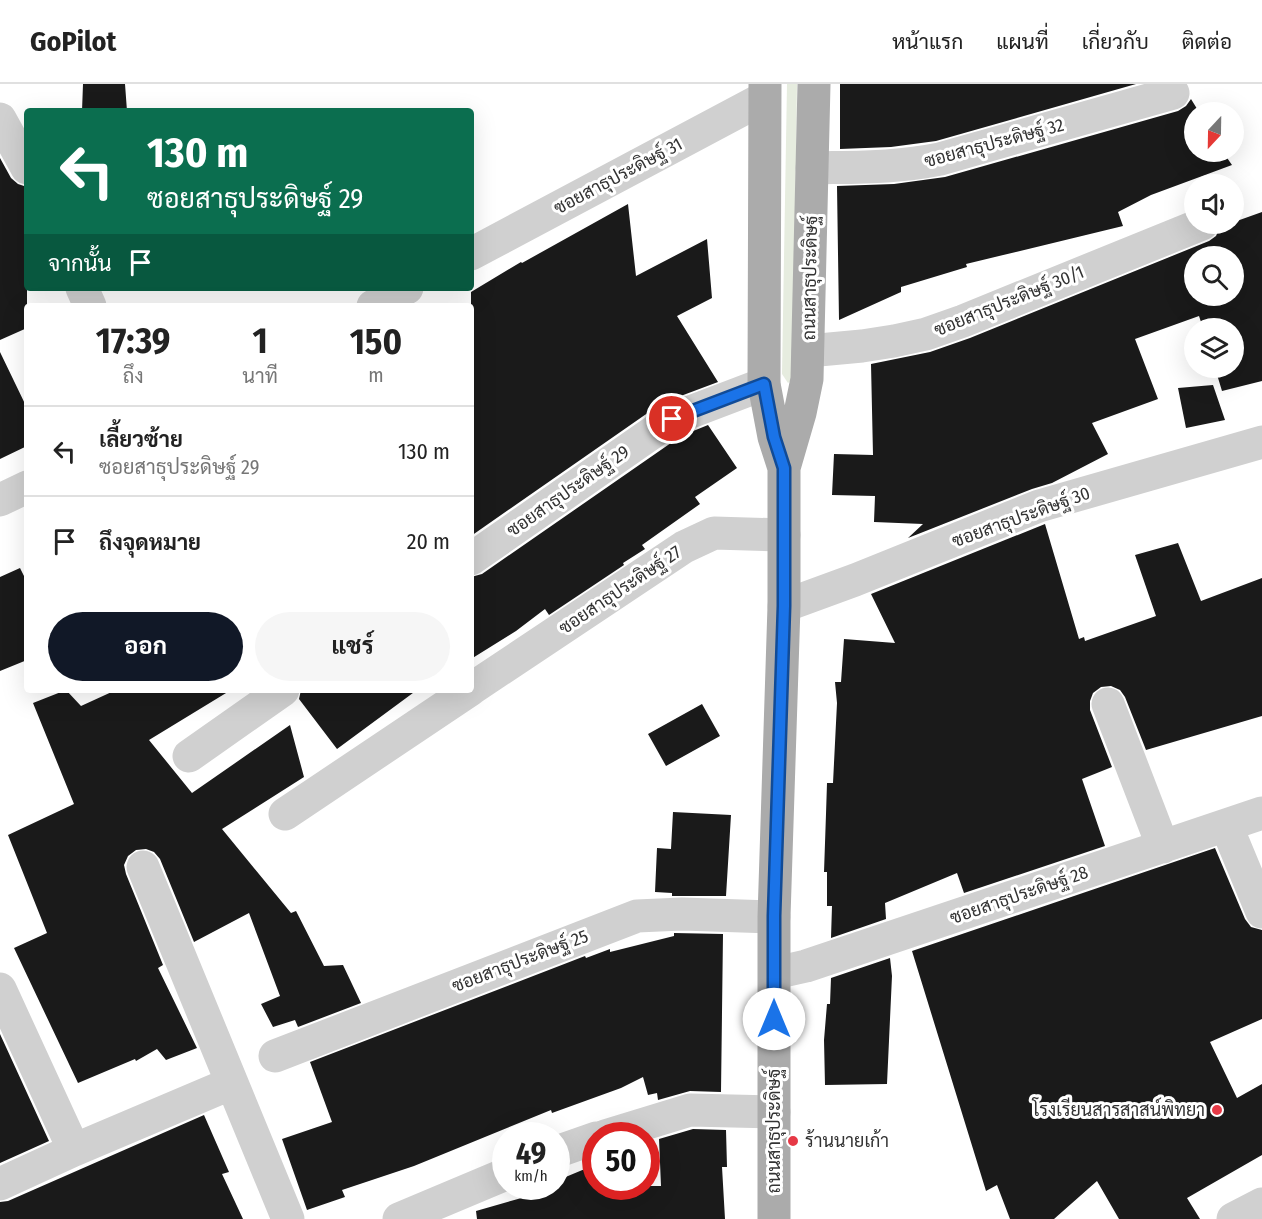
<!DOCTYPE html>
<html lang="th">
<meta charset="utf-8">
<style>
body{margin:0;font-family:"Fira Sans Condensed",Sarabun,sans-serif;background:#f6f6f6;color:#222;height:100vh;display:flex;flex-direction:column;font-size:22px;white-space:nowrap}
*{box-sizing:border-box;margin:0}
p{font-size:20px;color:#767676}
.icon{flex:none;width:33px;height:33px;fill:none;stroke:currentColor;stroke-width:2;stroke-linecap:round;stroke-linejoin:round}
.map{position:relative;flex:1;overflow:hidden}
.details{position:absolute;left:24px;top:219px;width:450px;height:390px;display:flex;flex-direction:column;background:#fff;border-radius:6px;box-shadow:0 6px 24px #0002}
.details>*{flex:none}
.hud{position:absolute;left:24px;top:24px;width:450px;height:183px;border-radius:6px;box-shadow:0 6px 24px #0002;background:#0b6e4f;color:#fff;overflow:hidden}
.needle{width:39px;rotate:202deg}
.fabs{position:absolute;left:1184px;top:18px;display:grid;gap:12px}
.fabs a{display:grid;place-items:center;width:60px;height:60px;border-radius:50%;background:#fff;box-shadow:0 6px 24px #0002;font-size:30px}
.speed{position:absolute;left:492px;top:1038px;display:flex;gap:12px;font-size:30px;font-weight:700;text-align:center}
.speed>*{display:grid;place-content:center;width:78px;height:78px;border-radius:50%;background:#fff;box-shadow:0 6px 24px #0002;line-height:1}
.speed small{font-size:15px;font-weight:400}
.speed .limit{border:9px solid #d22;background:#fff;color:#111}
.pin{position:absolute;display:grid;place-items:center;width:51px;height:51px;color:#fff;margin:-26px;border:3px solid #fff;border-radius:50%;box-shadow:0 2px 6px #0007}
.me{position:absolute;width:66px;margin:-33px;rotate:0deg;stroke-linejoin:round;filter:drop-shadow(0 0 4px #0008)}
.turn{display:flex;align-items:center;gap:21px;height:126px;padding:0 24px;font-size:27px}
.turn .icon{width:78px;height:78px;stroke-width:2.5}
.turn b{display:block;font-size:42px;line-height:51px}
.then{display:flex;align-items:center;height:57px;padding:0 24px;background:#0003;gap:12px;font-size:22px}
.eta{display:flex;justify-content:space-evenly;align-items:center;height:102px;text-align:center}
.eta b{font-size:36px;font-weight:700;line-height:42px}
.action{display:flex;gap:12px;margin-top:auto;padding:12px 24px}
.action a{flex:1;height:69px;border-radius:36px;background:#111827;color:#fff;font-size:24px;font-weight:700;line-height:69px;text-align:center}
.action a+a{background:#f6f6f6;color:#222}
ul{padding:0;list-style:none}
li{display:flex;align-items:center;gap:18px;height:90px;padding:0 24px;border-top:2px solid #e0e0e0}
li div{flex:1}
li b{display:block;font-size:22px}
li em{font-style:normal}
header{display:flex;align-items:center;gap:36px;box-sizing:border-box;height:84px;padding:0 30px;background:#fff;border-bottom:2px solid #e0e0e0}
header strong{font-size:28px}
nav{display:flex;gap:33px;margin-inline-start:auto;font-size:21px}
.map>svg:first-child{display:block}
</style>
<header>
<strong>GoPilot</strong>
<nav><a>หน้าแรก</a><a>แผนที่</a><a>เกี่ยวกับ</a><a>ติดต่อ</a></nav>
</header>
<div class="map">
<svg width="1262" height="1135" viewBox="0 0 1262 1135">
<rect width="100%" height="100%" fill="#fff"/>
<path fill="#e6ecdf" d="M 787,0 L 797,0 L 793,295 L 788,299 L 782,290 Z"/>
<path fill="#1a1a1a" fill-rule="evenodd" d="M 83,0 L 125,0 L 127,27 L 82,27 Z
M 840,0 L 1136,0 L 936,57 L 891,63 L 840,65 Z
M 1191,15 L 1199,28 L 1194,28 L 1194,68 L 1223,68 L 1232,81 L 1151,111 L 1118,128 L 1123,142 L 966,180 L 967,183 L 901,203 L 901,208 L 839,236 L 837,102 L 894,100 L 945,93 L 1178,27 L 1186,22 Z
M 0,74 L 11,94 L 18,100 L 27,103 L 27,244 L 0,256 Z
M 628,120 L 636,192 L 707,155 L 712,214 L 677,232 L 718,298 L 662,319 L 471,452 L 471,208 L 521,178 L 522,179 Z
M 1262,128 L 1262,297 L 1222,307 L 1215,284 L 1233,284 L 1233,244 L 1203,244 L 1199,232 L 1135,255 L 1158,315 L 1092,339 L 1108,370 L 1052,399 L 1032,405 L 908,454 L 923,440 L 874,438 L 875,412 L 832,411 L 834,370 L 873,371 L 871,280 L 930,268 L 970,254 L 1209,157 L 1216,152 L 1220,143 ZM 1194,172 L 1233,172 L 1233,212 L 1194,212 Z
M 0,268 L 27,324 L 27,362 L 0,375 Z
M 1213,301 L 1225,336 L 1186,344 L 1178,304 Z
M 708,341 L 737,384 L 695,413 L 700,420 L 642,461 L 645,465 L 623,479 L 624,481 L 549,531 L 545,525 L 516,547 L 471,575 L 471,493 L 482,490 L 681,352 Z
M 1045,440 L 1079,555 L 1084,553 L 1085,557 L 1156,532 L 1135,471 L 1178,459 L 1201,517 L 1262,494 L 1262,632 L 1146,666 L 1125,613 L 1120,606 L 1111,602 L 1101,603 L 1093,609 L 1090,617 L 1090,626 L 1112,683 L 1082,695 L 1105,762 L 964,809 L 957,789 L 885,819 L 886,835 L 831,854 L 832,822 L 827,822 L 827,788 L 824,788 L 826,730 L 827,699 L 833,699 L 837,619 L 835,598 L 841,598 L 844,555 L 895,559 L 871,510 Z
M 20,484 L 27,498 L 27,576 L 0,587 L 0,493 Z
M 66,606 L 81,622 L 116,606 L 231,606 L 149,656 L 192,709 L 290,641 L 304,693 L 222,745 L 291,829 L 296,827 L 324,882 L 343,881 L 361,919 L 298,943 L 295,936 L 273,943 L 261,920 L 280,912 L 249,829 L 194,858 L 160,775 L 154,768 L 146,765 L 136,766 L 128,772 L 124,781 L 126,790 L 163,881 L 158,884 L 197,964 L 166,976 L 157,965 L 136,977 L 135,975 L 78,999 L 14,864 L 47,849 L 8,751 L 74,720 L 33,619 Z
M 301,606 L 417,606 L 337,665 L 299,615 Z
M 702,620 L 720,652 L 666,682 L 648,650 Z
M 673,728 L 731,731 L 726,812 L 672,812 L 672,809 L 655,808 L 657,764 L 671,765 Z
M 1215,764 L 1245,835 L 1251,843 L 1262,846 L 1262,935 L 1210,958 L 1237,1014 L 1262,1000 L 1262,1071 L 1187,1114 L 1200,1135 L 1119,1135 L 1097,1097 L 1054,1135 L 1010,1135 L 997,1101 L 986,1107 L 912,867 Z
M 674,849 L 723,850 L 721,1008 L 690,1007 L 658,1016 L 657,1009 L 648,1011 L 643,993 L 621,1004 L 552,1029 L 551,1026 L 414,1082 L 342,1106 L 345,1113 L 307,1126 L 282,1055 L 332,1038 L 310,978 L 585,872 L 586,874 L 610,865 L 610,868 L 674,852 Z
M 890,874 L 892,892 L 887,1000 L 825,1001 L 824,956 L 827,920 L 830,920 L 831,894 Z
M 0,950 L 49,1057 L 0,1079 Z
M 204,1031 L 229,1088 L 222,1090 L 243,1135 L 0,1135 L 0,1118 L 8,1117 Z
M 693,1045 L 726,1046 L 727,1083 L 722,1083 L 725,1135 L 477,1135 L 476,1127 L 525,1113 L 524,1110 L 542,1102 L 556,1102 L 556,1097 L 592,1082 L 596,1090 L 596,1102 L 661,1102 L 659,1055 Z"/>
<g fill="none" stroke-linecap="round" stroke-linejoin="round">
<path stroke="#d0d0d0" stroke-width="33" d="M 0,35 L 27,84
M 812,84 C 857,83 896,84 940,75 L 1173,9
M 471,170 L 764,14
M 82,204 L 90,222
M 373,222 L 407,204
M 808,267 L 862,262 L 894,257 L 926,250 L 963,237 L 1202,140
M 0,416 L 27,403
M 471,475 L 672,335 L 764,300
M 784,522 L 855,496 L 1039,422 L 1262,358
M 471,605 L 684,463 L 714,449 L 784,451
M 1108,620 L 1163,763
M 189,672 L 283,606
M 285,730 L 470,606
M 1226,741 L 1262,828
M 143,783 L 288,1135
M 775,889 L 806,882 L 1262,729
M 0,905 L 74,1066
M 275,972 L 637,832 L 682,830 L 774,833
M 605,1052 L 690,1026 L 774,1028
M 556,1068 L 596,1054
M 0,1100 L 74,1066 L 232,999
M 399,1135 L 506,1090
M 1233,1135 L 1262,1120"/>
<path stroke="#ababab" stroke-width="33" d="M 765,0 L 764,300 L 774,353 L 784,384
M 774,1135 L 774,833 L 784,522 L 784,384 L 800,329 L 807,295 L 814,0"/>
</g>
<g fill="none" stroke-linecap="round" stroke-linejoin="round">
<g stroke="#114b97" stroke-width="15">
<path id="route" d="M 672,335 L 764,300 L 774,353 L 784,384 L 784,522 L 774,832 L 774,935"/>
</g>
<use href="#route" stroke="#1a73e8" stroke-width="10"/>
</g>
<g fill="#e63946" stroke="#fff" stroke-width="2">
<circle cx="1217" cy="1026" r="6"/>
<circle cx="793" cy="1057" r="6"/>
</g>
<g text-anchor="middle" dominant-baseline="central" stroke-width="6" stroke-linejoin="round" paint-order="stroke">
<g font-size="18" fill="#333" stroke="#fff">
<text transform="translate(994 59) rotate(-15)">ซอยสาธุประดิษฐ์ 32</text>
<text transform="translate(618 92) rotate(-28)">ซอยสาธุประดิษฐ์ 31</text>
<text transform="translate(810 194) rotate(-89)">ถนนสาธุประดิษฐ์</text>
<text transform="translate(1009 217) rotate(-22)">ซอยสาธุประดิษฐ์ 30/1</text>
<text transform="translate(568 407) rotate(-35)">ซอยสาธุประดิษฐ์ 29</text>
<text transform="translate(1021 433) rotate(-20)">ซอยสาธุประดิษฐ์ 30</text>
<text transform="translate(620 506) rotate(-34)">ซอยสาธุประดิษฐ์ 27</text>
<text transform="translate(1019 811) rotate(-19)">ซอยสาธุประดิษฐ์ 28</text>
<text transform="translate(520 877) rotate(-21)">ซอยสาธุประดิษฐ์ 25</text>
<text transform="translate(774 1047) rotate(-90)">ถนนสาธุประดิษฐ์</text>
</g>
<g font-size="18" fill="#333" stroke="#fff" text-anchor="end">
<text x="1205" y="1026">โรงเรียนสารสาสน์พิทยา</text>
<text x="805" y="1057" text-anchor="start">ร้านนายเก้า</text>
</g>
</g>
</svg>
<div class="fabs">
<a><svg class="needle" viewBox="-14 -14 28 28"><path d="M0-13l5 13h-10z" fill="#e53935"/><path d="M0 13l5-13h-10z" fill="#767676"/></svg></a>
<a><svg class="icon" aria-label="sound" viewBox="0 0 24 24"><path d="M4 9h4l5-4v14l-5-4H4zM17 9q2 3 0 6"/></svg></a>
<a><svg class="icon" aria-label="search" viewBox="0 0 24 24"><circle cx="10" cy="10" r="6"/><path d="M15 15l6 6"/></svg></a>
<a><svg class="icon" aria-label="layers" viewBox="0 0 24 24"><path d="M12 4l9 5-9 5-9-5zM3 14l9 5 9-5"/></svg></a>
</div>
<div class="speed"><div>49<small>km/h</small></div><div class="limit">50</div></div>
<div class="pin" style="left:672px;top:335px;background:#d93025"><svg class="icon" aria-label="arrive" viewBox="0 0 24 24"><path d="M6 21V4h12l-3 4 3 4H6"/></svg></div>
<svg class="me" style="left:774px;top:935px" viewBox="-20 -20 40 40"><circle r="19" fill="#fff"/><path d="M0-13L10 11 0 6-10 11z" fill="#1a73e8"/></svg>
<div class="hud">
<div class="turn"><svg class="icon" aria-label="left" viewBox="0 0 24 24"><path d="M17 20v-9H6M10 6l-5 5 5 5"/></svg><div><b>130 m</b>ซอยสาธุประดิษฐ์ 29</div></div>
<div class="then">จากนั้น<svg class="icon" aria-label="arrive" viewBox="0 0 24 24"><path d="M6 21V4h12l-3 4 3 4H6"/></svg></div>
</div>
<section class="details">
<div class="eta">
<div><b>17:39</b><p>ถึง</p></div>
<div><b>1</b><p>นาที</p></div>
<div><b>150</b><p>m</p></div>
</div>
<ul>
<li><svg class="icon" aria-label="left" viewBox="0 0 24 24"><path d="M17 20v-9H6M10 6l-5 5 5 5"/></svg><div><b>เลี้ยวซ้าย</b><p>ซอยสาธุประดิษฐ์ 29</p></div><em>130 m</em></li>
<li><svg class="icon" aria-label="arrive" viewBox="0 0 24 24"><path d="M6 21V4h12l-3 4 3 4H6"/></svg><div><b>ถึงจุดหมาย</b></div><em>20 m</em></li>
</ul>
<div class="action"><a>ออก</a><a>แชร์</a></div>
</section>
</div>
